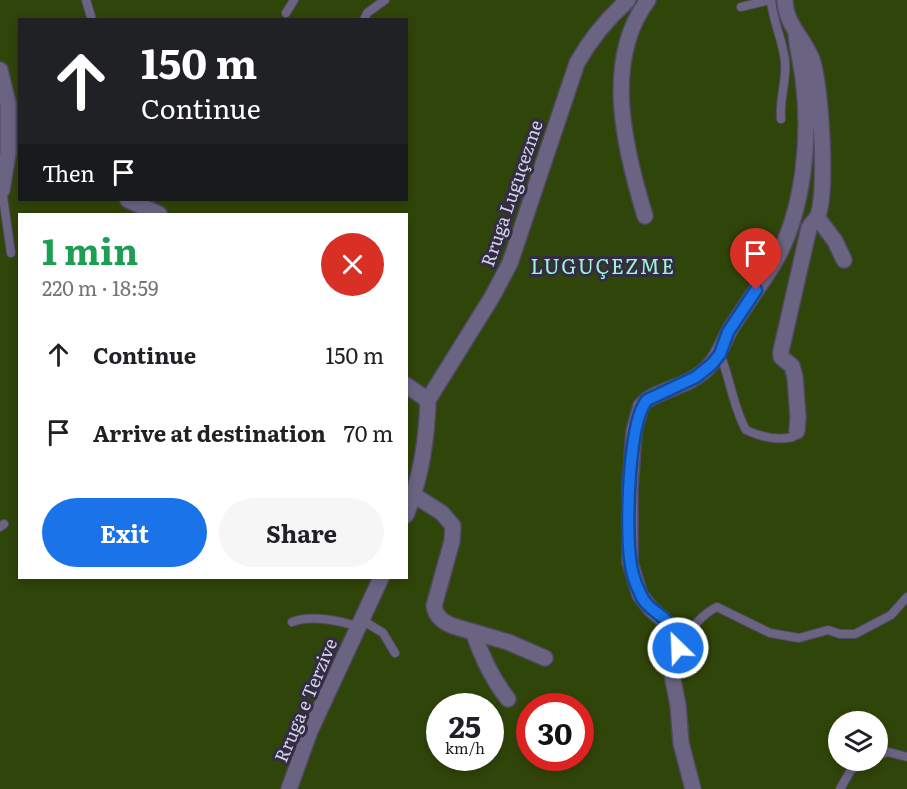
<!DOCTYPE html>
<meta charset="utf-8">
<style>
body{margin:0;font-family:Literata,serif;background:#f6f6f6;color:#202124;height:100vh;display:flex;flex-direction:column;font-size:22px;white-space:nowrap}
*{box-sizing:border-box;margin:0}
p{font-size:20px;color:#757577}
.icon{flex:none;width:33px;height:33px;fill:none;stroke:currentColor;stroke-width:2;stroke-linecap:round;stroke-linejoin:round}
.map{position:relative;flex:1;overflow:hidden}
.drawer{position:absolute;left:18px;top:213px;width:390px;height:366px;display:flex;flex-direction:column;background:#fff;border-radius:0px;box-shadow:0 3px 9px #0003}
.drawer>*{flex:none}
.banner{position:absolute;left:18px;top:18px;width:390px;height:183px;border-radius:0px;box-shadow:0 3px 9px #0003;background:#202124;color:#fff;overflow:hidden}
.fabs{position:absolute;left:828px;top:711px;display:grid;gap:12px}
.fabs a{display:grid;place-items:center;width:60px;height:60px;border-radius:50%;background:#fff;box-shadow:0 3px 9px #0003;font-size:30px}
.speed{position:absolute;left:426px;top:693px;display:flex;gap:12px;font-size:30px;font-weight:700;text-align:center}
.speed>*{display:grid;place-content:center;width:78px;height:78px;border-radius:50%;background:#fff;box-shadow:0 3px 9px #0003;line-height:1}
.speed small{font-size:15px;font-weight:400}
.speed .limit{border:9px solid #d22;background:#fff;color:#111}
.pin{position:absolute;display:grid;place-items:center;width:51px;height:51px;color:#fff;margin:-62px -26px;border-radius:50% 50% 50% 0;rotate:-45deg;box-shadow:0 0 6px #0007}
.pin .icon{rotate:45deg}
.me{position:absolute;width:66px;margin:-33px;rotate:336deg;stroke-linejoin:round;filter:drop-shadow(0 0 4px #0008)}
.turn{display:flex;align-items:center;gap:21px;height:126px;padding:0 24px;font-size:27px}
.turn .icon{width:78px;height:78px;stroke-width:2.5}
.turn b{display:block;font-size:42px;line-height:51px}
.then{display:flex;align-items:center;height:57px;padding:0 24px;background:#0003;gap:12px;font-size:22px}
.round{display:grid;place-items:center;flex:none;width:63px;height:63px;border-radius:32px;background:#f6f6f6}
.summary{display:flex;align-items:center;justify-content:space-between;height:102px;padding:0 24px}
h1{font-size:36px;font-weight:700;line-height:45px;color:#1e9e55}
.action{display:flex;gap:12px;margin-top:auto;padding:12px 24px}
.action a{flex:1;height:69px;border-radius:36px;background:#1a73e8;color:#fff;font-size:24px;font-weight:700;line-height:69px;text-align:center}
.action a+a{background:#f6f6f6;color:#202124}
ul{padding:0;list-style:none}
li{display:flex;align-items:center;gap:18px;height:78px;padding:0 24px}
li div{flex:1}
li b{display:block;font-size:22px}
li em{font-style:normal}
.map>svg:first-child{display:block}
</style>
<div class="map">
<svg width="907" height="789" viewBox="0 0 907 789">
<rect width="100%" height="100%" fill="#322c46"/>
<path fill="#304509" fill-rule="evenodd" d="M 0,0 L 907,0 L 907,789 L 0,789 ZM 20,20 L 406,20 L 406,200 L 20,200 ZM 20,214 L 406,214 L 406,578 L 20,578 ZM 440,706 L 490,706 L 490,758 L 440,758 ZM 530,706 L 580,706 L 580,758 L 530,758 ZM 838,722 L 878,722 L 878,760 L 838,760 Z"/>
<g fill="none" stroke-linecap="round" stroke-linejoin="round">
<g stroke="#4e495f" stroke-width="10">
<path id="service" d="M 86,0 L 92,20
M 771,0 C 773,22 783,41 785,61 C 787,81 779,99 781,119
M 741,7 L 770,0
M 286,13 L 294,0
M 364,20 L 367,13 L 385,0
M 2,190 L 11,253
M 720,354 C 730,378 733,407 746,430 C 761,437 777,441 793,437 L 797,431
M 0,527 L 4,524
M 362,620 L 383,633 L 395,653
M 292,622 C 311,615 340,620 358,627
M 680,645 C 690,631 700,615 717,607 L 770,633 L 799,638 L 828,630 L 840,634 L 855,634 L 891,615 L 907,597
M 878,754 L 888,752 L 907,757
M 840,789 L 851,770 L 866,760"/>
</g>
<g stroke="#4e495f" stroke-width="18">
<path id="minor" d="M 785,0 C 785,23 803,38 811,57 C 821,78 828,198 817,217 C 815,221 811,223 809,228 L 781,351 L 781,357 L 792,366 L 795,377 L 798,417 L 797,431
M 0,70 L 8,103 L 8,153 L 2,190
M 128,200 L 159,214
M 645,216 C 625,150 602,61 648,0
M 817,217 L 835,241 L 844,260
M 406,385 L 428,400
M 428,400 L 492,297 L 510,263 L 577,63 C 591,38 607,19 628,0
M 414,495 L 442,513 L 453,526 L 452,541 L 434,606 C 436,617 443,622 453,626 L 508,642 L 545,658
M 406,515 C 421,478 427,439 428,400
M 474,634 C 482,657 492,679 508,699
M 289,789 L 310,731 L 381,578
M 693,789 L 681,743 L 678,705 L 673,680 L 672,669 L 676,660 L 678,648 L 677,637 L 674,629 L 651,609 L 640,595 L 630,562 L 630,488 L 634,431 L 641,406 L 647,400 C 662,390 681,387 696,377 C 721,361 720,343 735,322 C 747,303 761,284 773,265 C 804,213 811,137 803,78 C 801,62 797,48 796,32"/>
</g>
<use href="#service" stroke="#6a6482" stroke-width="8"/>
<use href="#minor" stroke="#6a6482" stroke-width="15"/>
</g>
<g fill="none" stroke-linecap="round" stroke-linejoin="round">
<g stroke="#114b97" stroke-width="15">
<path id="route" d="M 678,648 C 677,642 677,635 674,630 C 666,615 646,610 640,593 C 635,583 631,569 630,558 C 626,527 628,422 647,400 L 696,377 L 712,364 L 720,354 L 728,332 L 756,290"/>
</g>
<use href="#route" stroke="#1a73e8" stroke-width="10"/>
</g>
<g text-anchor="middle" dominant-baseline="central" stroke-width="6" stroke-linejoin="round" paint-order="stroke">
<g font-size="18" fill="#d5d2e3" stroke="#322c46">
<text transform="translate(511 193) rotate(-71)">Rruga Luguçezme</text>
<text transform="translate(305 700) rotate(-67)">Rruga e Terzive</text>
</g>
<g font-size="20" letter-spacing="1.5" fill="#9ef6d1" stroke="#322c46">
<text x="603" y="265">LUGUÇEZME</text>
</g>
</g>
</svg>
<div class="fabs">
<a><svg class="icon" aria-label="layers" viewBox="0 0 24 24"><path d="M12 4l9 5-9 5-9-5zM3 14l9 5 9-5"/></svg></a>
</div>
<div class="speed"><div>25<small>km/h</small></div><div class="limit">30</div></div>
<div class="pin" style="left:756px;top:290px;background:#d93025"><svg class="icon" aria-label="arrive" viewBox="0 0 24 24"><path d="M6 21V4h12l-3 4 3 4H6"/></svg></div>
<svg class="me" style="left:678px;top:648px" viewBox="-20 -20 40 40"><circle r="17" fill="#1a73e8" stroke="#fff" stroke-width="3"/><path d="M0-11L8 9 0 5-8 9z" fill="#fff"/></svg>
<div class="banner">
<div class="turn"><svg class="icon" aria-label="ahead" viewBox="0 0 24 24"><path d="M12 20V5M6 11l6-6 6 6"/></svg><div><b>150 m</b>Continue</div></div>
<div class="then">Then<svg class="icon" aria-label="arrive" viewBox="0 0 24 24"><path d="M6 21V4h12l-3 4 3 4H6"/></svg></div>
</div>
<section class="drawer">
<div class="summary"><div><h1>1 min</h1><p>220 m · 18:59</p></div><a class="round" style="background:#d93025;color:#fff"><svg class="icon" aria-label="close" viewBox="0 0 24 24"><path d="M6 6l12 12M18 6L6 18"/></svg></a></div>
<ul>
<li><svg class="icon" aria-label="ahead" viewBox="0 0 24 24"><path d="M12 20V5M6 11l6-6 6 6"/></svg><div><b>Continue</b></div><em>150 m</em></li>
<li><svg class="icon" aria-label="arrive" viewBox="0 0 24 24"><path d="M6 21V4h12l-3 4 3 4H6"/></svg><div><b>Arrive at destination</b></div><em>70 m</em></li>
</ul>
<div class="action"><a>Exit</a><a>Share</a></div>
</section>
</div>
